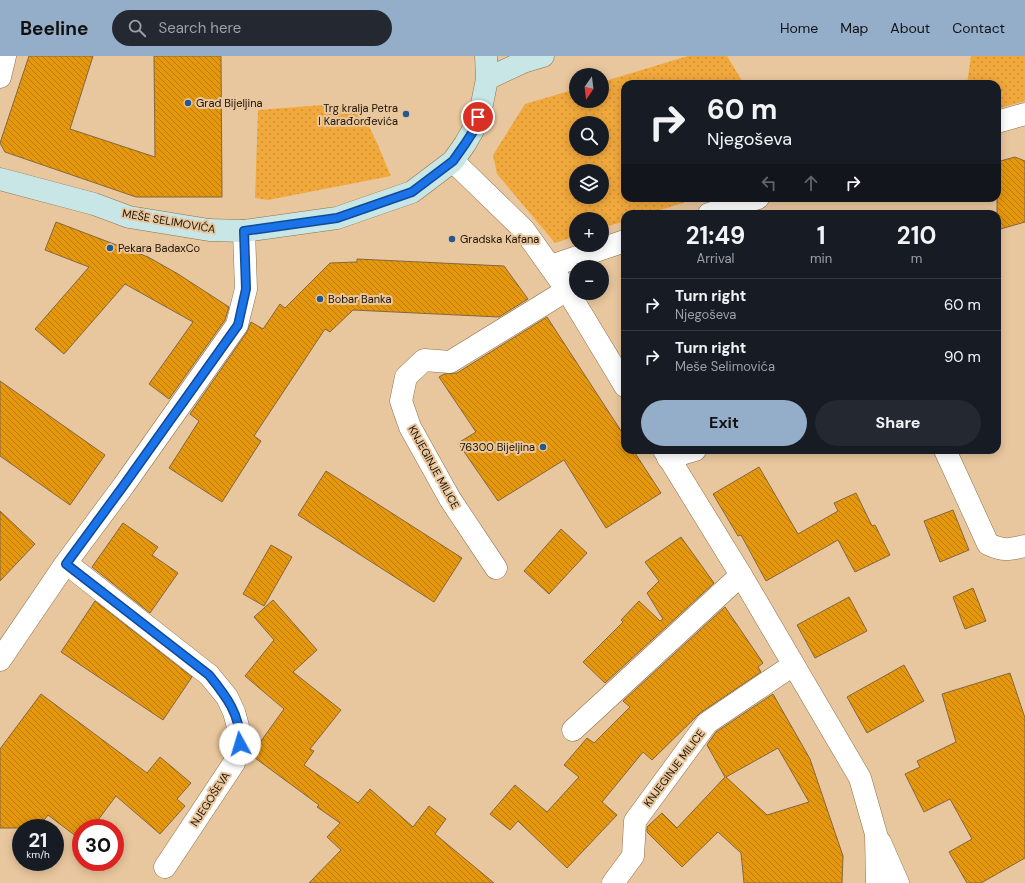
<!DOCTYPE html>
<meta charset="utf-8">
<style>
body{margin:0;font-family:"DM Sans",sans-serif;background:#242831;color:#f1f3f6;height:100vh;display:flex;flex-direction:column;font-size:15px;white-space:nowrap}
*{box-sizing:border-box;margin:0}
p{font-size:13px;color:#9ea1a6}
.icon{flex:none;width:22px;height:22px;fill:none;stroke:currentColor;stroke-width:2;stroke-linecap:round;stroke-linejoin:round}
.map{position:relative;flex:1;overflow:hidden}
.panel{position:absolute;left:621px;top:154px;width:380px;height:244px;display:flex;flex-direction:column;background:#171b24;border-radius:12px;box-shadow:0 2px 10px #0003}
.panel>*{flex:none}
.banner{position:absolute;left:621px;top:24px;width:380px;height:122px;border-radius:12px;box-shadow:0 2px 10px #0003;background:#171b24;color:#f1f3f6;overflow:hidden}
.needle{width:26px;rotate:194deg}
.tools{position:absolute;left:569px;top:12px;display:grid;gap:8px}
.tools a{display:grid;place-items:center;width:40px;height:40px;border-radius:50%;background:#171b24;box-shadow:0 2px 10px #0003;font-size:20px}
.speed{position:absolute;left:12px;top:763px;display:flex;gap:8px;font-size:20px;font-weight:700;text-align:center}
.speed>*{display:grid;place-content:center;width:52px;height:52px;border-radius:50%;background:#171b24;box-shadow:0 2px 10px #0003;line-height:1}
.speed small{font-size:10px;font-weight:400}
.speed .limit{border:6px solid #d22;background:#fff;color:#111}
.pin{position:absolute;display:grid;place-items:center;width:34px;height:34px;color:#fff;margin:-17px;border:2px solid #fff;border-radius:50%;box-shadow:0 1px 4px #0007}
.me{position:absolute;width:44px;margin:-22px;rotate:354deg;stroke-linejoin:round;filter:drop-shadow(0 0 3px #0008)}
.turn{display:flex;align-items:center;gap:14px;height:84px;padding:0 20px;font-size:18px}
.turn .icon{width:52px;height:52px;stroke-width:2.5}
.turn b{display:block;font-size:28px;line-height:34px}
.lanes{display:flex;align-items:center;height:38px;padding:0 20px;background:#0003;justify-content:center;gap:20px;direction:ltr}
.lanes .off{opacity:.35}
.eta{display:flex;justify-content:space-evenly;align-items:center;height:68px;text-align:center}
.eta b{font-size:24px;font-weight:700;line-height:28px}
.cta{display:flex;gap:8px;margin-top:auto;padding:8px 20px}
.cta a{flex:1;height:46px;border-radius:24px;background:#94adc8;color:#111;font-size:16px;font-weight:700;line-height:46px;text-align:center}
.cta a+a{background:#242831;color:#f1f3f6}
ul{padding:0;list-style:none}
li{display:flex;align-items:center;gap:12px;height:52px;padding:0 20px;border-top:1px solid #363941}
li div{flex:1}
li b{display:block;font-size:15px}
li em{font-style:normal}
header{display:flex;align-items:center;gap:24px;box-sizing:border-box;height:56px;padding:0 20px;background:#94adc8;color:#111}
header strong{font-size:19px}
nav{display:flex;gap:22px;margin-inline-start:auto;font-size:14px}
.search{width:280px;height:36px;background:#242831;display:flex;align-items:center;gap:10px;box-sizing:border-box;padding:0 14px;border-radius:22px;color:#9ea1a6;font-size:15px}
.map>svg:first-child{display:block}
</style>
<header>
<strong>Beeline</strong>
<div class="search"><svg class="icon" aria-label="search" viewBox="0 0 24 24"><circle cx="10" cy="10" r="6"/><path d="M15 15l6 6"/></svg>Search here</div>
<nav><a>Home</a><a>Map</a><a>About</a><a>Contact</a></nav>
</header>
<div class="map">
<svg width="1025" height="827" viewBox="0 0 1025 827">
<defs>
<pattern id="green-dots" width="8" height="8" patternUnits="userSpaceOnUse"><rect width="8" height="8" fill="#f1a83c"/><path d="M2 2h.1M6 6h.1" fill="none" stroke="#ce9033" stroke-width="1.8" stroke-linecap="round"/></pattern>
<pattern id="building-back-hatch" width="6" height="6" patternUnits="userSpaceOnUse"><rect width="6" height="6" fill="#e5980e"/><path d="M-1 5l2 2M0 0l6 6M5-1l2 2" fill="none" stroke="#b97b0b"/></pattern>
</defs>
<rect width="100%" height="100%" fill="#e9c79e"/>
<path fill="url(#green-dots)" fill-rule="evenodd" d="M 688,0 L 727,0 L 744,28 L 625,28 L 625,142 L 699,142 L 647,158 L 625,158 L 625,165 L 602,172 L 602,163 L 576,163 L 576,180 L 555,187 L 497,118 L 493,99 L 525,48 L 576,33 L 576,45 L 602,45 L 602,26 ZM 576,67 L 602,67 L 602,93 L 576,93 ZM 576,115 L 602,115 L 602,141 L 576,141 Z
M 971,0 L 1025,0 L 1025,45 L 997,53 L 997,28 L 967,28 Z
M 336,48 C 341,49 347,50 352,52 C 369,59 383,103 391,120 L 268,144 L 255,142 L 258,54 Z"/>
<path fill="url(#building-back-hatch)" stroke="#84663f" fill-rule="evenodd" d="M 29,0 L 93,0 L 70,73 L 155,101 L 154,0 L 221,0 L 222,141 L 136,141 L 5,96 L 0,87 Z
M 1015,101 L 1025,105 L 1025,166 L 997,174 L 997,106 Z
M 56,166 L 148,201 L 178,218 L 229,251 L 225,264 L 169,343 L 149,328 L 193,266 L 125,228 L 64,298 L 35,273 L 89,211 L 45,194 Z
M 357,203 L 504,210 L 528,243 L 499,261 L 353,254 L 330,276 L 325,273 L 254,380 L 261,385 L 222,446 L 169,412 L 199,365 L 190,358 L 247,276 L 251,266 L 263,273 L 280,248 L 285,252 L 330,207 L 357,206 Z
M 547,261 L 625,381 L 625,394 L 633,394 L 661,437 L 606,472 L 564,404 L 498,445 L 458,387 L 476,376 L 439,321 L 444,318 L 457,317 Z
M 0,325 L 105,399 L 70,449 L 0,400 Z
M 759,411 L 798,478 L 838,455 L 834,447 L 856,437 L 872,470 L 875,469 L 890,499 L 855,516 L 838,484 L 766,525 L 741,479 L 738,480 L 713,438 Z
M 326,415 L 462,502 L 434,546 L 298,459 Z
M 953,454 L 969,494 L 940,506 L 924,465 Z
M 0,455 L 35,488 L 0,525 Z
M 123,467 L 158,491 L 152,499 L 178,517 L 150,557 L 92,511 Z
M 561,473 L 587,497 L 549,538 L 524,515 Z
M 681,481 L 714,527 L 605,627 L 583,606 L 623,566 L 621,564 L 639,545 L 660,565 L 663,563 L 647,537 L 659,525 L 645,506 Z
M 271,489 L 292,501 L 264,550 L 243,538 Z
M 973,532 L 986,565 L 965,573 L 953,541 Z
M 849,541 L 867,575 L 815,602 L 797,569 Z
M 273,544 L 317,594 L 293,616 L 341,654 L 310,693 L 314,695 L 304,709 L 358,747 L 370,733 L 413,771 L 429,750 L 446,763 L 435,778 L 494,827 L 309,827 L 341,794 L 327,781 L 340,767 L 317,751 L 319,749 L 251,699 L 284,653 L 245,620 L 274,584 L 254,561 Z
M 95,545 L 192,621 L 163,664 L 61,596 Z
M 725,551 L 763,607 L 758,611 L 761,616 L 700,657 L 652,704 L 643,696 L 602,746 L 617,759 L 567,812 L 518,765 L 510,774 L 490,758 L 515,729 L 547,756 L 579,721 L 564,709 L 587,682 L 594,687 L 630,651 L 623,645 Z
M 904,609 L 924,645 L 867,677 L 847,641 Z
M 1010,617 L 1025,662 L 1025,802 L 981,827 L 967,827 L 949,796 L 972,783 L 950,743 L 924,756 L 905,718 L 920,711 L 917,705 L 956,686 L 942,638 Z
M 41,638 L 147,717 L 160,701 L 191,727 L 177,743 L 185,750 L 160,778 L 116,740 L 92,772 L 81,772 L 81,784 L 48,759 L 38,772 L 0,772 L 0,693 Z
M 773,638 L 810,703 L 843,800 L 842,827 L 744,827 L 741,797 L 718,776 L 682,811 L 647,776 L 647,771 L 662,757 L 677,772 L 725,721 L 707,689 L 716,676 ZM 778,692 L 809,746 L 767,759 L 726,721 Z"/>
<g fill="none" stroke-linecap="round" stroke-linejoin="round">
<g stroke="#8f7049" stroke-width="23">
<path id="pedestrian" d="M 997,66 L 1025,58
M 709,158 L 758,142
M 551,210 L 625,185"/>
</g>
<g stroke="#8f7049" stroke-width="23">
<path id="minor" d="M 0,21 L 5,0
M 945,394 L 988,488 C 1003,495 1009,494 1025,490
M 668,402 L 695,394
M 66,507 L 209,619 L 227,641 L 234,656 L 240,678 L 239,688 L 234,707 L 165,811
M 496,512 L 450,443 L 410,371 L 401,345 L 406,321 L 424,304 L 450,306 L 567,234
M 0,604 L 66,507 L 124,429 L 237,269 L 246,233 L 244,175
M 573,674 L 741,519
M 613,827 L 633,800 L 635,765 L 707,667 L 793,609"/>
</g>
<g stroke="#8f7049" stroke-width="23">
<path id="tertiary" d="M 453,105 L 524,174 L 567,234 L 625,330
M 664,394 L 741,519 L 860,722 L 876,778 L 877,827
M 880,786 L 898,827"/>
</g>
<g stroke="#8f7049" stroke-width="23">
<path id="secondary" d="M 487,23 L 523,6 L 543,0
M 0,123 L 94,148 L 129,161 L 209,174 L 244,175 L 337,162 L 412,136 L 453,105 L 465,88 L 473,74 L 482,48 L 487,23 L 486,0"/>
</g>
<use href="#pedestrian" stroke="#fff" stroke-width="22"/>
<use href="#minor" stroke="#fff" stroke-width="22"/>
<use href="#tertiary" stroke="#fff" stroke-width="22"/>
<use href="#secondary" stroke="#c7e6e5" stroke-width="22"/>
</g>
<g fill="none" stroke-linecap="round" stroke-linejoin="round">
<g stroke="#114b97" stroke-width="10">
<path id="route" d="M 240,688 C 241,659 226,640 209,619 L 66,508 L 124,429 L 238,269 L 246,233 L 244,175 L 337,162 L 412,136 L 453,105 L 465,88 L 474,74 L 478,61"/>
</g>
<use href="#route" stroke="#1a73e8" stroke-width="7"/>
</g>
<g fill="#235890" stroke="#e9c79e" stroke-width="1.5">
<circle cx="188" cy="47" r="4"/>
<circle cx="406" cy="58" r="4"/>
<circle cx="452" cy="183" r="4"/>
<circle cx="110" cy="192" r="4"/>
<circle cx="320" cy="243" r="4"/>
<circle cx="543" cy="391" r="4"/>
</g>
<g text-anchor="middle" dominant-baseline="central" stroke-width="4" stroke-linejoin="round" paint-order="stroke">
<g font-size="11" fill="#1c1103" stroke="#e9c79e" text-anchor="start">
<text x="196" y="47">Grad Bijeljina</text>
<text x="398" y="52" text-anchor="end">Trg kralja Petra<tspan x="398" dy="13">I Karađorđevića</tspan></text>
<text x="460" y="183">Gradska Kafana</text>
<text x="118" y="192">Pekara BadaxCo</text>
<text x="328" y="243">Bobar Banka</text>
<text x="535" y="391" text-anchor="end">76300 Bijeljina</text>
</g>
<g font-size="11" fill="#1c1103" stroke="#e9c79e">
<text transform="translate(169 165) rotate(10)">MEŠE SELIMOVIĆA</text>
<text transform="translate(434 411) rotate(61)">KNJEGINJE MILICE</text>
<text transform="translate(674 712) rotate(-53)">KNJEGINJE MILICE</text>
<text transform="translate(210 743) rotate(-57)">NJEGOŠEVA</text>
</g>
</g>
</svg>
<div class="tools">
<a><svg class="needle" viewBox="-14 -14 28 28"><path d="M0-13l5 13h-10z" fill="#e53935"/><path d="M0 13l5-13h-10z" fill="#9ea1a6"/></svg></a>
<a><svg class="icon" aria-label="search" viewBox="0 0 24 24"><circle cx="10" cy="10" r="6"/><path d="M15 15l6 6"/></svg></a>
<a><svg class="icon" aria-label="layers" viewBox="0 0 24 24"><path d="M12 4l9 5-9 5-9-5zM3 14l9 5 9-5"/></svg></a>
<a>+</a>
<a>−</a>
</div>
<div class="speed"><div>21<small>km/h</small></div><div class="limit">30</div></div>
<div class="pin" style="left:478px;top:61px;background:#d93025"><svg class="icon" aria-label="arrive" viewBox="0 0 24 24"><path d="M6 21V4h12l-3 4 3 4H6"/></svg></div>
<svg class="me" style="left:240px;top:688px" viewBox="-20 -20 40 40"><circle r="19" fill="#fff"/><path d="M0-13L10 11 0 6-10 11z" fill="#1a73e8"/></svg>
<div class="banner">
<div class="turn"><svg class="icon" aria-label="right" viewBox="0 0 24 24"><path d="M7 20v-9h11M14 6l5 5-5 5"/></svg><div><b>60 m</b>Njegoševa</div></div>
<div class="lanes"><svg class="icon off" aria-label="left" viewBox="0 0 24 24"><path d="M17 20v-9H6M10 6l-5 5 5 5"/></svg><svg class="icon off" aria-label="ahead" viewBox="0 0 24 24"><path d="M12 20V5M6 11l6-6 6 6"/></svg><svg class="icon" aria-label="right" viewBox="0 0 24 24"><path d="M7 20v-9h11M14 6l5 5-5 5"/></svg></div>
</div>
<section class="panel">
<div class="eta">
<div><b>21:49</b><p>Arrival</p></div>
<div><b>1</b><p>min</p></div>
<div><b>210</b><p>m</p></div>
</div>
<ul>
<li><svg class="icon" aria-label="right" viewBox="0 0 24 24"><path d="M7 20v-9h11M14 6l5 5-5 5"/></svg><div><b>Turn right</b><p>Njegoševa</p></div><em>60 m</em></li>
<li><svg class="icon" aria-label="right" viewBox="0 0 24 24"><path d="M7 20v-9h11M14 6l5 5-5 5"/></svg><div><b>Turn right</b><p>Meše Selimovića</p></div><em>90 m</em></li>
</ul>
<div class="cta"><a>Exit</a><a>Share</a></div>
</section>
</div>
